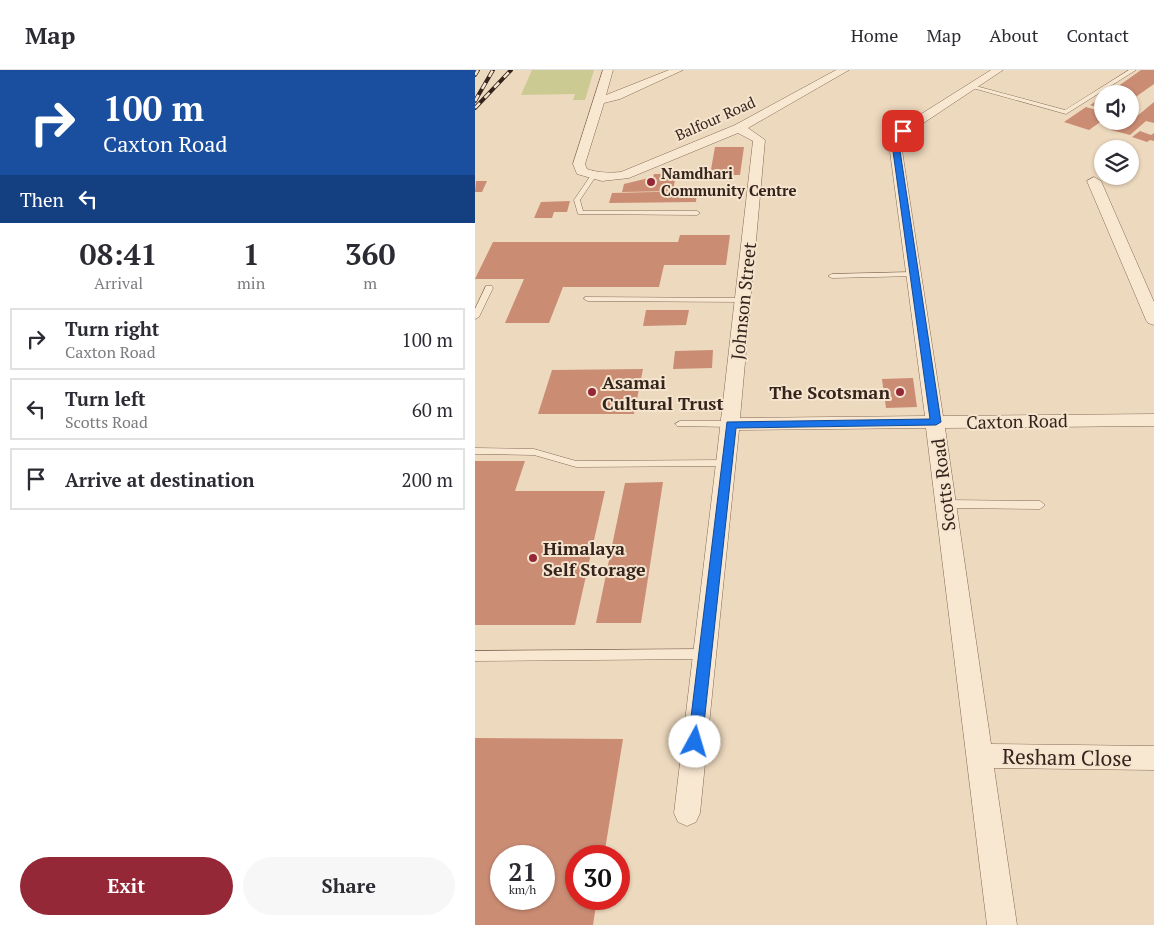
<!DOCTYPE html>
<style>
body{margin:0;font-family:"PT Serif",serif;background:#f7f7f7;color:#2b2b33;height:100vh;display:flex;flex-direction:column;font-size:19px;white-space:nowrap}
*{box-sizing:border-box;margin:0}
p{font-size:16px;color:#7c7c81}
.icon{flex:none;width:28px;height:28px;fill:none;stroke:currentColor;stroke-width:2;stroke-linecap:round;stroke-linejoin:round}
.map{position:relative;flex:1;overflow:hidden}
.details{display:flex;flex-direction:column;background:#fff;width:475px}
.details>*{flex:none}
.banner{background:#1a4fa0;color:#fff;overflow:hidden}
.fabs{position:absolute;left:619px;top:15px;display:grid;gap:10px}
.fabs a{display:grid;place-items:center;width:45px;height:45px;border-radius:50%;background:#fff;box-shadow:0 1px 4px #0004;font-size:25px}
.speed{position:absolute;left:15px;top:775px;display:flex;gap:10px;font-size:25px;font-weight:700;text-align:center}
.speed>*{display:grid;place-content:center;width:65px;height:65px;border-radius:50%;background:#fff;box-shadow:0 1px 4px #0004;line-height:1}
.speed small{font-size:12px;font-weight:400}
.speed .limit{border:8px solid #d22;background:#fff;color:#111}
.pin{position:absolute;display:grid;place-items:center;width:42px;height:42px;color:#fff;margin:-21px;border-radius:10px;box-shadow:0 2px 8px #0006}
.me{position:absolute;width:55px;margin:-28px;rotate:6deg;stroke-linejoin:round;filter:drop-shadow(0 0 4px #0008)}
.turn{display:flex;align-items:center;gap:18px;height:105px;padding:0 20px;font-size:22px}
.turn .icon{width:65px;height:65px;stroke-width:2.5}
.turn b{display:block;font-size:35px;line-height:42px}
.then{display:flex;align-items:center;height:48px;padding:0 20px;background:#0003;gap:10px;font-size:19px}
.eta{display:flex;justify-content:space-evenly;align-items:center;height:85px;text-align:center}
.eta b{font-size:30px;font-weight:700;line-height:35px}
.button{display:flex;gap:10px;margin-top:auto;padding:10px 20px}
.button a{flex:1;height:58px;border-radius:30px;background:#942837;color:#fff;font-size:20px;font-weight:700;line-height:58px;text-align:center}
.button a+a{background:#f7f7f7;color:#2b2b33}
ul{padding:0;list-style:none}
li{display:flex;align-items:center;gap:15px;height:62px;margin:0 10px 8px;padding:0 10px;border:2px solid #e1e1e2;border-radius:0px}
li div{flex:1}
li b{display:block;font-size:19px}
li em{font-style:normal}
header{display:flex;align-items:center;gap:30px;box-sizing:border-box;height:70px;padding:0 25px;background:#fff;border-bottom:1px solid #e1e1e2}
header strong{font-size:24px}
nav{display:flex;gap:28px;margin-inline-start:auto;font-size:18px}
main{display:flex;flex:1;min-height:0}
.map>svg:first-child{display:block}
</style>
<header>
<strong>Map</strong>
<nav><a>Home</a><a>Map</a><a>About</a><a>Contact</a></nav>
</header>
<main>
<section class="details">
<div class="banner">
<div class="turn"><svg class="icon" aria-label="right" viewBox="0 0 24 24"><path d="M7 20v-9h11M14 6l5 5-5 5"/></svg><div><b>100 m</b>Caxton Road</div></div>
<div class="then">Then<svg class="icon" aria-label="left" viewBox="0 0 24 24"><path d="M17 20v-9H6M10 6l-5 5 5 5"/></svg></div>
</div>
<div class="eta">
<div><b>08:41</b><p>Arrival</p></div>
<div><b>1</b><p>min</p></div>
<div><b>360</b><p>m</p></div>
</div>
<ul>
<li><svg class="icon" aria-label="right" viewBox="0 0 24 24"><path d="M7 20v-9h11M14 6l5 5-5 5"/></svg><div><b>Turn right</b><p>Caxton Road</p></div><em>100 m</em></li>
<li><svg class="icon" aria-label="left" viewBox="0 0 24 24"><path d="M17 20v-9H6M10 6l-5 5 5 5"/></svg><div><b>Turn left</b><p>Scotts Road</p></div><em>60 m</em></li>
<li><svg class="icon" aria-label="arrive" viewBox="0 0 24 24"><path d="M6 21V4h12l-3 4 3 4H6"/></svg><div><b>Arrive at destination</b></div><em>200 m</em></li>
</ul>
<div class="button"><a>Exit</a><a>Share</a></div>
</section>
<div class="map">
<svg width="679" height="855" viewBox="0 0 679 855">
<rect width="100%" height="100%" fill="#edd9be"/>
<path fill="#cbca93" d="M 57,0 L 119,0 L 110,30 L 98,30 L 100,24 L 46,25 Z"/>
<path fill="#cb8c74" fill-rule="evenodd" d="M 666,0 L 679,0 L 679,14 L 655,31 L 655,24 L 632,24 Z
M 628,27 L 628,39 L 615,35 Z
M 679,32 L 679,53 L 671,51 L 655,65 L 636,60 L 647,51 L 655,51 L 655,45 L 661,47 Z
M 611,37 L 628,42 L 628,50 L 614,60 L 589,52 Z
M 665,61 L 676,65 L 679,63 L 679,71 L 675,70 L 672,72 L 657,67 Z
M 240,77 L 269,77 L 265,105 L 235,105 Z
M 179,104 L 201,104 L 198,121 L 147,122 L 149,114 L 178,107 Z
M 1,111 L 12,111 L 7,122 L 0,122 Z
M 222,121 L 221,132 L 134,133 L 137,123 Z
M 95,131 L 92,142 L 79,142 L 77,148 L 59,148 L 66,132 Z
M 205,165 L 255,165 L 251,195 L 189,195 L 184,217 L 88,217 L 74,253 L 30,253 L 49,209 L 0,209 L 18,172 L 203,172 Z
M 171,240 L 214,240 L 211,255 L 168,256 Z
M 238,280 L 237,298 L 198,299 L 200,281 Z
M 168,299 L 159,344 L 63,344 L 77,300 Z
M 438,308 L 442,337 L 411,338 L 407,309 Z
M 0,391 L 50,391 L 40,421 L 130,421 L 100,555 L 0,555 Z
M 188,412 L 166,553 L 121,553 L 150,413 Z
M 0,668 L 148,669 L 129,786 L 101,786 L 101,829 L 122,829 L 118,855 L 0,855 ZM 26,786 L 69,786 L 69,829 L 26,829 Z"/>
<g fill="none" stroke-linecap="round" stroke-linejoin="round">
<g stroke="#856957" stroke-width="1">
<path id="lane" d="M 654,0 L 661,0 L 591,44 L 494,17 L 497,15 L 590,40 Z
M 118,104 L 121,106 L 105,130 L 108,141 L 222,141 L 225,143 L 222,145 L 103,144 L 99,130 L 116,105 Z
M 439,202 L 443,204 L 442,206 L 357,208 L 353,206 L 357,204 Z
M 11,216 L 17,216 L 18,218 L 4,247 L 0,249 L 0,239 Z
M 110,227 L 268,228 L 272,230 L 268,232 L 113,231 L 109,229 Z
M 205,351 L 256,351 L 261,354 L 256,357 L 202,356 L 200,354 Z
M 0,378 L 59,379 L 101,391 L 251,390 L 256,393 L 251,396 L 101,397 L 59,385 L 0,384 Z
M 470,430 L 565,431 L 570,435 L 565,439 L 470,438 L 465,434 Z
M 230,579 L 234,581 L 236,584 L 234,587 L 230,589 L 0,591 L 0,581 Z"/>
</g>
<g stroke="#856957" stroke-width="1">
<path id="street" d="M 128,0 L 138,0 L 131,25 L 194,0 L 208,0 L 145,29 L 129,33 L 110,94 L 112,99 C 124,103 134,103 146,102 L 260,55 L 361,0 L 374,0 L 273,58 L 290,70 L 265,348 L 450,346 L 414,74 L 416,67 L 424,58 L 516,0 L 528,0 L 432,64 L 428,68 L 426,74 L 468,346 L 679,344 L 679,356 L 470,358 L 516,674 L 679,676 L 679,700 L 519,698 L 542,855 L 512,855 L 451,358 L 264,360 L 225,743 L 221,752 L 212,756 L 203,752 L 199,743 L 241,393 L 278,71 L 263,63 L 154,108 L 127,111 L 102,104 L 98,94 Z
M 619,107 L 626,111 L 679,232 L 679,255 L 673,253 L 671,250 L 612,111 Z"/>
</g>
<use href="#lane" fill="#f8e7d1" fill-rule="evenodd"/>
<use href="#street" fill="#f8e7d1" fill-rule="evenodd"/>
<g stroke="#35241c" stroke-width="4">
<path id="rail" d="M 0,5 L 3,0
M 0,31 L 18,0
M 0,38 L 36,0"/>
</g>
<use href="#rail" stroke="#f5e4ce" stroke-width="2.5" stroke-dasharray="7" stroke-linecap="butt"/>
</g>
<path fill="#1a73e8" stroke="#114b97" d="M 428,59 L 431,61 L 425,67 L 424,74 L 466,352 L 461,355 L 261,358 L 227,672 L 225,677 L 220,679 L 215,677 L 213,672 L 252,352 L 455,349 L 417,74 L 419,65 Z"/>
<g fill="#942837" stroke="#f5e4ce" stroke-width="2">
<circle cx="176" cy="112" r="5"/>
<circle cx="117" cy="322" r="5"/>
<circle cx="425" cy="322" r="5"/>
<circle cx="58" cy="488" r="5"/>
</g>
<g text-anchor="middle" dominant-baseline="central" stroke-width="4" stroke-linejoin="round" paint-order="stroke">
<g font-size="15" fill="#35241c" stroke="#f5e4ce">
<text transform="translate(240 48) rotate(-24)">Balfour Road</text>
</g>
<g font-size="15" font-weight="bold" fill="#35241c" stroke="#f5e4ce" text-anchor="start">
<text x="186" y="103">Namdhari<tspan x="186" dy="17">Community Centre</tspan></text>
</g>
<g font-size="18" fill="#35241c" stroke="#f5e4ce">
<text transform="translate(268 231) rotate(-84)">Johnson Street</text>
<text transform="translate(542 351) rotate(-1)">Caxton Road</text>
<text transform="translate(468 415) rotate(-97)">Scotts Road</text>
</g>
<g font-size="18" font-weight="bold" fill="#35241c" stroke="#f5e4ce" text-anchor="start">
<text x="127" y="312">Asamai<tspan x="127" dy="21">Cultural Trust</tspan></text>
<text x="415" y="322" text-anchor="end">The Scotsman</text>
<text x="68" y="478">Himalaya<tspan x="68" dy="21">Self Storage</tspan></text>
</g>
<g font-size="21" fill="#35241c" stroke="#f5e4ce">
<text transform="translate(592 687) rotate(1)">Resham Close</text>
</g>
</g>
</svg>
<div class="fabs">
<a><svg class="icon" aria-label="sound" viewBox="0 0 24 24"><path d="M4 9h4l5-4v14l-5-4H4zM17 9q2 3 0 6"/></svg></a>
<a><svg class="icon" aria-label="layers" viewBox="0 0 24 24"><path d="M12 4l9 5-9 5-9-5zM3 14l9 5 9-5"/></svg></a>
</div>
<div class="speed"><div>21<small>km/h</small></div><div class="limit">30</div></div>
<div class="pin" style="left:428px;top:61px;background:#d93025"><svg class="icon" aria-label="arrive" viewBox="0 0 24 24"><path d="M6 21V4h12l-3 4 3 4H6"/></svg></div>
<svg class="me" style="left:220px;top:672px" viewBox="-20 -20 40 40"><circle r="19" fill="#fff"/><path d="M0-13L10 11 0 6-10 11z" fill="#1a73e8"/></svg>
</div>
</main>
